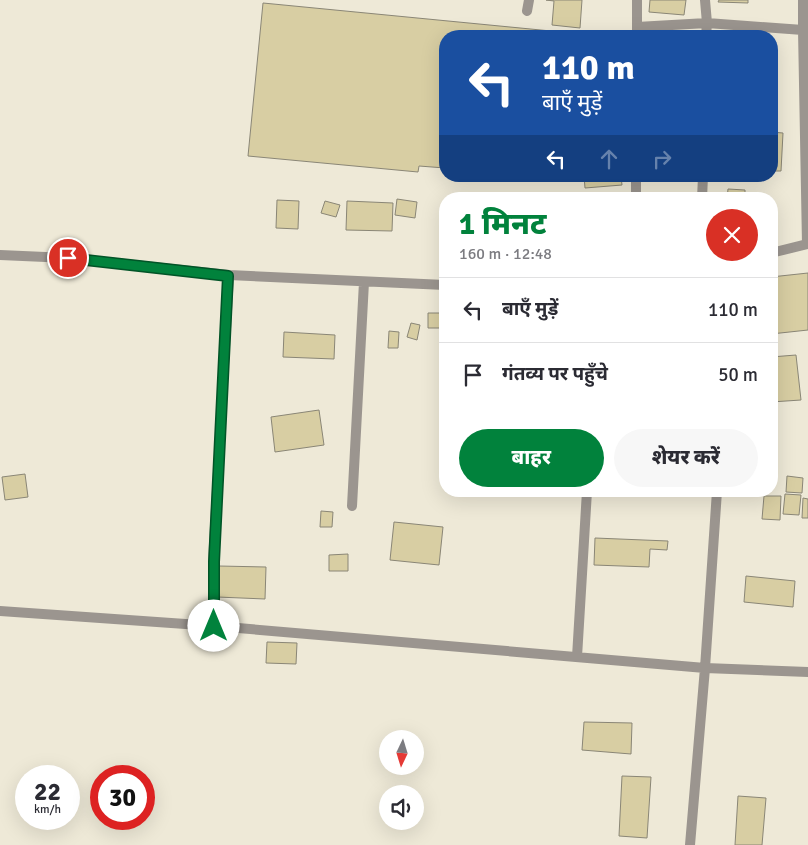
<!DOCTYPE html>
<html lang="hi">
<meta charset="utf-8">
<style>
body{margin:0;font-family:Signika,"Noto Sans Devanagari",sans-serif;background:#f7f7f7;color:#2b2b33;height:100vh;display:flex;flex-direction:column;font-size:19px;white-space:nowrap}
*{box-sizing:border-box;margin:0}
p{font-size:16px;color:#7c7c81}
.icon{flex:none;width:28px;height:28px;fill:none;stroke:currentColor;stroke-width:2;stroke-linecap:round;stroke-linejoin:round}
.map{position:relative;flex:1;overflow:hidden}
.drawer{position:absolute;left:439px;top:192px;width:339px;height:305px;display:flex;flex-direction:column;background:#fff;border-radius:20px;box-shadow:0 5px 20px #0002}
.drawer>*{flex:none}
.hud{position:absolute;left:439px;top:30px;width:339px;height:152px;border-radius:20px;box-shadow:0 5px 20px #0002;background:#1a4fa0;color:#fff;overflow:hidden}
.needle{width:32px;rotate:184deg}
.fabs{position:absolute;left:379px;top:730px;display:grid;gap:10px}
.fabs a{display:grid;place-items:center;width:45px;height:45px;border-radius:50%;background:#fff;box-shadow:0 5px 20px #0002;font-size:25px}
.speed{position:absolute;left:15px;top:765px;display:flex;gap:10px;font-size:25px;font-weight:700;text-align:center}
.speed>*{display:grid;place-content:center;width:65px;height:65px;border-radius:50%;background:#fff;box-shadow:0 5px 20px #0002;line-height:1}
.speed small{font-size:12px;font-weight:400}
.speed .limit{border:8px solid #d22;background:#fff;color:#111}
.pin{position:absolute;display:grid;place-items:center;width:42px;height:42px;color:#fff;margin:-21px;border:2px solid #fff;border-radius:50%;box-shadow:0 1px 5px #0007}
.me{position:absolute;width:55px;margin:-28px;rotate:0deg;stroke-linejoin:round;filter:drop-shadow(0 0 4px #0008)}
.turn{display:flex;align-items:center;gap:18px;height:105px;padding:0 20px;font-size:22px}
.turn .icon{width:65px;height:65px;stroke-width:2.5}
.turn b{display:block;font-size:35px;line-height:42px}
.lanes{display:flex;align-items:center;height:48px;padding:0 20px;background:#0003;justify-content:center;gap:25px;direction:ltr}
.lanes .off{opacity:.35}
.round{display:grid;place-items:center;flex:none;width:52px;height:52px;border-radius:26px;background:#f7f7f7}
.overview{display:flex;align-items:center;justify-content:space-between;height:85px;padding:0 20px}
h1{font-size:30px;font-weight:800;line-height:38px;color:#01823c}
.action{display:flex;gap:10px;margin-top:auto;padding:10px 20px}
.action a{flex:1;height:58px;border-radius:30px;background:#01823c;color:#fff;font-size:20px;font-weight:800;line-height:58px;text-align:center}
.action a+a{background:#f7f7f7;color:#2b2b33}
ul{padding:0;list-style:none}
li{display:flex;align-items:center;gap:15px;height:65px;padding:0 20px;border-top:1px solid #e1e1e2}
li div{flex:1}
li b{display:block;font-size:19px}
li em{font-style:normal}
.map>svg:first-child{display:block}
</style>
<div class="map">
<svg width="808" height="845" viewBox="0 0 808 845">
<rect width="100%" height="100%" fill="#eee9d7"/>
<path fill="#d8cea3" stroke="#8a8676" d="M 546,0 L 582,0 L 580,28 L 552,25 L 554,1 Z
M 650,0 L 686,0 L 684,15 L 649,12 Z
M 719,0 L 748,0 L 748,3 L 718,2 Z
M 263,3 L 551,31 L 550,36 L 445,36 L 445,168 L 419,166 L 418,172 L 248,156 Z
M 771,132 L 783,133 L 781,171 L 771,171 Z
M 584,176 L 621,176 L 622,185 L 585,188 Z
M 728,189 L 745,190 L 745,199 L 727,199 Z
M 397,199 L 417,202 L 415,218 L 395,215 Z
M 277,200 L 299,201 L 298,229 L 276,228 Z
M 325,201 L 340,205 L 336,217 L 321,213 Z
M 347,201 L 393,203 L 392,231 L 346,230 Z
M 808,273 L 808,330 L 771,334 L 771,277 Z
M 428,313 L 445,313 L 445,336 L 441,336 L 441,328 L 428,328 Z
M 411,323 L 420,325 L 417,340 L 407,337 Z
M 389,331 L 399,332 L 398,348 L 388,348 Z
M 284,332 L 335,335 L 334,359 L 283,357 Z
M 796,355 L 801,400 L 771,402 L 771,357 Z
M 319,410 L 324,445 L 275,452 L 271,417 Z
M 25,474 L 28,497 L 5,500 L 2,477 Z
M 787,476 L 803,478 L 802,493 L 786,492 Z
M 785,494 L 801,495 L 799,515 L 783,514 Z
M 764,496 L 781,496 L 780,520 L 762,519 Z
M 803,498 L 808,499 L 808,518 L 802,518 Z
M 321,511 L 333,512 L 332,527 L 320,527 Z
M 394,522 L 443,527 L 439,565 L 390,560 Z
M 595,538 L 668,541 L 667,550 L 650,549 L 649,567 L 594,565 Z
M 348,554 L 348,571 L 329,571 L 329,555 Z
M 219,566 L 266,567 L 265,599 L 217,597 Z
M 746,576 L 795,581 L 793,607 L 744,602 Z
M 267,642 L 297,643 L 296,664 L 266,663 Z
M 584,722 L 632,723 L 631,754 L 582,750 Z
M 622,776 L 651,777 L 647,838 L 619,836 Z
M 738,796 L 766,798 L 762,845 L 735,845 Z"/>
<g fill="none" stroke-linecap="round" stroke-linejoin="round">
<path stroke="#9b958f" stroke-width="10" d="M 705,0 L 707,23 L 803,30 L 807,244 L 771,253
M 803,0 L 803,30 L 808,30
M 527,11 L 529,0
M 637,27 L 707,23 L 706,36
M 637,36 L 637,0
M 636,199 L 636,176
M 702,199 L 703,176
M 0,255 L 68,258 L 229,275 L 213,562 L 214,626
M 229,275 L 445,285
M 717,491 L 705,668 L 808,672
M 352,506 L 364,282
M 0,611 L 214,626 L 705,668 L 690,845
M 577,657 L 587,491"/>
</g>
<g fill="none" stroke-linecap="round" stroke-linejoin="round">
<g stroke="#015427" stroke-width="12">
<path id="route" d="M 68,258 L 228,276 L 214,562 L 214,626"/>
</g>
<use href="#route" stroke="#01823c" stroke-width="9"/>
</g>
</svg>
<div class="fabs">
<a><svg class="needle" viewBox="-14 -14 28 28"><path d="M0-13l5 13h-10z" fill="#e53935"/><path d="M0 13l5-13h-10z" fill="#7c7c81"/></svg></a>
<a><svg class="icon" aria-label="sound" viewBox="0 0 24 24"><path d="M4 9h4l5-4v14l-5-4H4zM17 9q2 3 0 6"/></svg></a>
</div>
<div class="speed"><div>22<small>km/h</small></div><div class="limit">30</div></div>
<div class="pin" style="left:68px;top:258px;background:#d93025"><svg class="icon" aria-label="arrive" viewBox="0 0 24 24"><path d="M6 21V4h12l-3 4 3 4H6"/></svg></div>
<svg class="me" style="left:214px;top:626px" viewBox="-20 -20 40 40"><circle r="19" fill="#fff"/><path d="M0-13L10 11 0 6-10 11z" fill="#01823c"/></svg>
<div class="hud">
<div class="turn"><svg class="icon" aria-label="left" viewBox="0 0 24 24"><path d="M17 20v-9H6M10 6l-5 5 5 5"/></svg><div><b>110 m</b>बाएँ मुड़ें</div></div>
<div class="lanes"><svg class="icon" aria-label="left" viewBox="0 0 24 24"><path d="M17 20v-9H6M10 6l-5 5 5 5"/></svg><svg class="icon off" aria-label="ahead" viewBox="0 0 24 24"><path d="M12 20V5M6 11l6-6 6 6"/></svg><svg class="icon off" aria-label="right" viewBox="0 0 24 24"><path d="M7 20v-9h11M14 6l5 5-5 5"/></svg></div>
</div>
<section class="drawer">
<div class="overview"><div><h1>1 मिनट</h1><p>160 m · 12:48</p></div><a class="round" style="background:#d93025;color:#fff"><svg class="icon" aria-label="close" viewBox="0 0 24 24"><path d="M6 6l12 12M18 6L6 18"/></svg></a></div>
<ul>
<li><svg class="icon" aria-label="left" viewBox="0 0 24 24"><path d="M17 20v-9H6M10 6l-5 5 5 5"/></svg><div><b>बाएँ मुड़ें</b></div><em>110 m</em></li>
<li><svg class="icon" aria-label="arrive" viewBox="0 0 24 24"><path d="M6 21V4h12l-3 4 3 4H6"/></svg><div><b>गंतव्य पर पहुँचे</b></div><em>50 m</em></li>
</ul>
<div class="action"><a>बाहर</a><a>शेयर करें</a></div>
</section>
</div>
